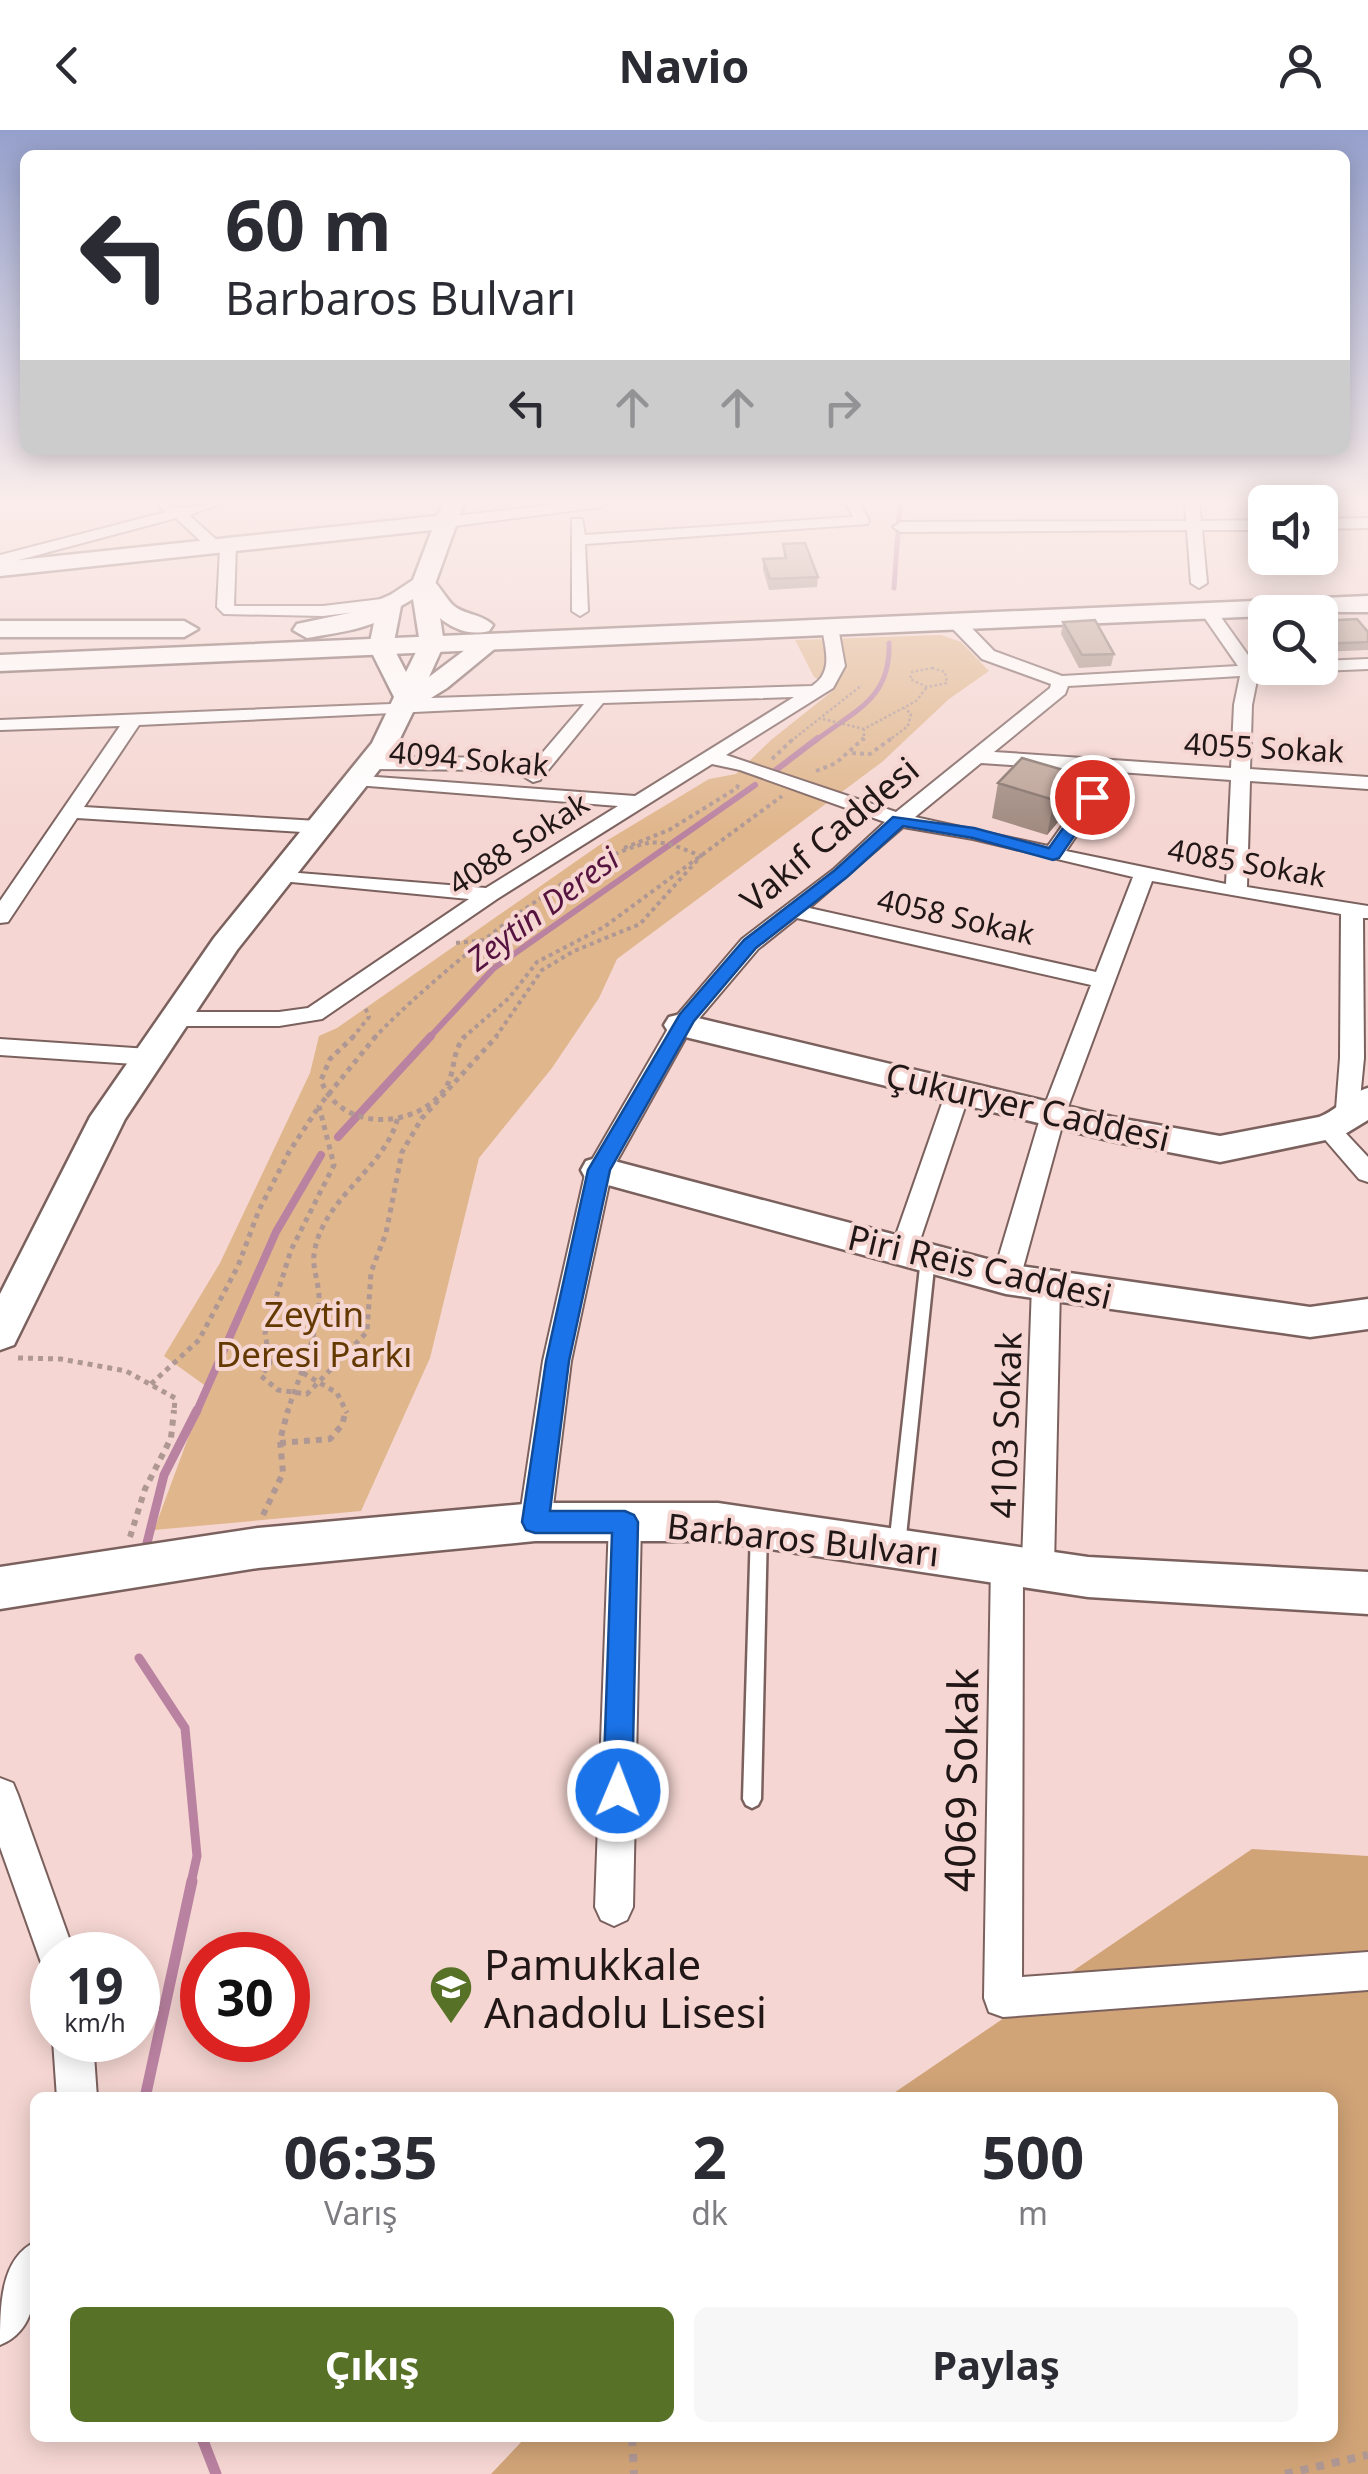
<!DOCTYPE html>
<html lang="tr">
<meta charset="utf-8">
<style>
body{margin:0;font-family:"Noto Sans",sans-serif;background:#f7f7f7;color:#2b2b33;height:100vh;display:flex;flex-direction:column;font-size:38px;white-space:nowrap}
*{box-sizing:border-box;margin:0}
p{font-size:32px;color:#7c7c81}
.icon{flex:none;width:55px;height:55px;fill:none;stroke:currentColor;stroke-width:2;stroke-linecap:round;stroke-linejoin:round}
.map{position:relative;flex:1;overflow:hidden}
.details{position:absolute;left:30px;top:1962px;width:1308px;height:350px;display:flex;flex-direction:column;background:#fff;border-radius:15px;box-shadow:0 5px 25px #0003}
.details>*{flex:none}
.top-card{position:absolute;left:20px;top:20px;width:1330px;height:305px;border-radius:15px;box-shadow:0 5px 25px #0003;background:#fff;color:#2b2b33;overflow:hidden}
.tools{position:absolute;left:1248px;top:355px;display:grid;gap:20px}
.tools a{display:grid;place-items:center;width:90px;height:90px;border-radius:15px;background:#fff;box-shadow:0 5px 25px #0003;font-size:50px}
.speed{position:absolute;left:30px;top:1802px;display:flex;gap:20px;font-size:50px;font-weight:700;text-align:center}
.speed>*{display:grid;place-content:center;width:130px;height:130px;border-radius:50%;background:#fff;box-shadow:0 5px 25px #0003;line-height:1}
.speed small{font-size:25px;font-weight:400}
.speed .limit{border:15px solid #d22;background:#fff;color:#111}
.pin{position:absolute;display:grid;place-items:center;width:85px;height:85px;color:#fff;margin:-42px;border:5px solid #fff;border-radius:50%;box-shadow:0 2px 10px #0007}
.me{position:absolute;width:110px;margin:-55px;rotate:1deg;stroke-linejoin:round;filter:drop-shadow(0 0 8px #0008)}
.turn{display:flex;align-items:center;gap:35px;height:210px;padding:0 40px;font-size:45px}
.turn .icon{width:130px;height:130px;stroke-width:2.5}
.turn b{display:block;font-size:70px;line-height:85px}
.lanes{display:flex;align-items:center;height:95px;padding:0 40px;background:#0003;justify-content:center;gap:50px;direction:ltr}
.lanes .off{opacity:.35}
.eta{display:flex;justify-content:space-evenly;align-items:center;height:170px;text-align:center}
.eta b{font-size:60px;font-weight:700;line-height:70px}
.cta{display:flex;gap:20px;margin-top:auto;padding:20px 40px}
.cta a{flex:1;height:115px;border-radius:15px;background:#577226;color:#fff;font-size:40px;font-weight:700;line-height:115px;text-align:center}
.cta a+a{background:#f7f7f7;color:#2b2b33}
header{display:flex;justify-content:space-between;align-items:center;height:130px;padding:0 40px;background:#fff;font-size:45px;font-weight:700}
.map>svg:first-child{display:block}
</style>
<header><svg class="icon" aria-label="back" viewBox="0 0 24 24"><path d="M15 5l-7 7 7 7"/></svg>Navio<svg class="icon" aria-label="person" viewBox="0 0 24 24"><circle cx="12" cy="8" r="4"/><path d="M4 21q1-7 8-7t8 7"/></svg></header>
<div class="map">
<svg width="1368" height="2344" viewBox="0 0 1368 2344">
<rect width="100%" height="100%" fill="#f5d6d2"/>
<path fill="#e0b68c" d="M 941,505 L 961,512 L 989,541 L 949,569 L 882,632 L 617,829 L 599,868 L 552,938 L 479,1028 L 430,1228 L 361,1381 L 154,1400 L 207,1257 L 164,1226 L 220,1133 L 310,943 L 319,906 L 337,898 L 598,716 L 709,649 L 736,644 L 771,610 L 835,559 L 814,547 L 795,510 Z"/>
<path fill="#d1a477" d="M 1252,1719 L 1368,1726 L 1368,2344 L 491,2344 L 525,2308 L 1332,2308 L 1332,1968 L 888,1967 Z"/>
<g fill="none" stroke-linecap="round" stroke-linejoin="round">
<path stroke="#ba82a1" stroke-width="5" d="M 894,458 L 900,373
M 815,611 C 855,580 891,569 889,513"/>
<path stroke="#ba82a1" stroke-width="6" d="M 776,640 L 818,608
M 429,908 L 494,838 L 755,655"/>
<path stroke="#ba82a1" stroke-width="8" d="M 338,1007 L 431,906
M 196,1283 L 276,1102 L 321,1025"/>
<path stroke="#ba82a1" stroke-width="9" d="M 147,1413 L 164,1345 L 197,1280
M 139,1528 L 185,1598 L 197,1726 L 191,1753"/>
<path stroke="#ba82a1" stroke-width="11" d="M 145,1968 L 192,1751
M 202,2308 L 216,2344"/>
<g stroke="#7b615e" stroke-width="5">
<path id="lane" d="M 928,1123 L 935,1128 L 905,1416 L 903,1421 L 897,1423 L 891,1421 L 889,1416 L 921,1128 Z
M 759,1392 L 765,1394 L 767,1399 L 761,1669 L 758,1675 L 752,1678 L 746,1675 L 743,1669 L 751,1399 L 753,1394 Z"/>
</g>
<g stroke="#7b615e" stroke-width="4">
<path id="street" d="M 161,373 L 181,378 L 223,373 L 189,385 L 221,414 L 228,410 L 236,415 L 234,476 L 323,476 L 390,468 L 398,473 L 390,478 L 323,486 L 224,484 L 217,477 L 220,418 L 209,419 L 176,388 L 0,435 L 0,425 L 166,382 L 159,376 Z
M 567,373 L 608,373 L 601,377 L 446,397 L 438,392 L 446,387 Z
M 846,373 L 860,373 L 869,391 L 867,394 L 585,414 L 588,481 L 580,486 L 572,481 L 572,389 L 582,389 L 585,405 L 853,387 Z
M 1185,373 L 1199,373 L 1201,391 L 1265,390 L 1265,400 L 1202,400 L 1207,453 L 1199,458 L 1191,453 L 1187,400 L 901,402 L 893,397 L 901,392 L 1186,391 Z
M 1368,388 L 1368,398 L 1320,399 L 1320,389 Z
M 1206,483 L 1218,483 L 1255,535 L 1307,538 L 1298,543 L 1258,545 L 1252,575 L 1250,639 L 1368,647 L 1368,659 L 1250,651 L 1247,757 L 1368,776 L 1368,788 L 1363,788 L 1364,928 L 1358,990 L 1355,996 L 1340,997 L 1368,1027 L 1368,1052 L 1359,1049 L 1315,998 L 1318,992 L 1335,992 L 1340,928 L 1341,784 L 1152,751 L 1065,985 L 1020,1149 L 1016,1156 L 996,1156 L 992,1149 L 1041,985 L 1091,855 L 797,788 L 758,819 L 691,898 L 612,1040 L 571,1231 L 551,1392 L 546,1401 L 535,1405 L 524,1401 L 519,1392 L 543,1231 L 586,1040 L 673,890 L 742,809 L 834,739 L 885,692 L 740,640 L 712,634 L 497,769 L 322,889 L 279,896 L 175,896 L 164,889 L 175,882 L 279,882 L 308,878 L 469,769 L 281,751 L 274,749 L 271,745 L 274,741 L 486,758 L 618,676 L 356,655 L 349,653 L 349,645 L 635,666 L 794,567 L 603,573 L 540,650 L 533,652 L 523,646 L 528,640 L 369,639 L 360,633 L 369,627 L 538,628 L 584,574 L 139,595 L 84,677 L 318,691 L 328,697 L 318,703 L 77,688 L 8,792 L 0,793 L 0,771 L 120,596 L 0,600 L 0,590 L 391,574 L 400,569 L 812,556 C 834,542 825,519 822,497 L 830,492 L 838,497 L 845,536 L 833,558 L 726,625 L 896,682 L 1050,558 L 1051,554 L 982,529 L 950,496 L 950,488 L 962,488 L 994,521 L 1062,546 L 1238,536 L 1204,487 ZM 1240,546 L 1234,575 L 1231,638 L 994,622 L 1065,564 L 1068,556 ZM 981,633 L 1101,641 L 1048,716 L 915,687 ZM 1119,642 L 1231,650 L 1226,754 L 1066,721 ZM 903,697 L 973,709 L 1133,747 L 1096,842 L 809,778 Z
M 1368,529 L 1368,539 L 1320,541 L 1312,538 L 1320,538 L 1320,531 Z
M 0,909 L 149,919 L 161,927 L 149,935 L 0,925 Z
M 958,954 L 970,962 L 916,1122 L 912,1129 L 894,1129 L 890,1122 L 946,962 Z
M 1046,1146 L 1056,1149 L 1060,1156 L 1054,1437 L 1049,1447 L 1038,1451 L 1027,1447 L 1023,1438 L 1022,1847 L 1368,1822 L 1368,1860 L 1003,1887 L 989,1882 L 984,1868 L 991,1433 L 996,1423 L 1007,1419 L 1018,1423 L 1022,1432 L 1032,1156 L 1036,1149 Z
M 625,1379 L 636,1383 L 641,1392 L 633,1777 L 627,1790 L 614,1796 L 601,1790 L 595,1777 L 609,1392 L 614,1383 Z
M 0,1648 L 13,1653 L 18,1665 L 75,1825 L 52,1825 L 52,1843 L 43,1838 L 0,1717 Z
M 53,1910 L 93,1910 L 97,1968 L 57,1968 Z
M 35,2112 C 35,2150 42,2198 0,2215 C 0,2177 0,2129 35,2112 Z"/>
</g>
<g stroke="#7b615e" stroke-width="5">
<path id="secondary" d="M 443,373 L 464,373 L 435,454 L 444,514 L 429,547 L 482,507 L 500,507 L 503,512 L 447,558 L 415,578 L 394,621 L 237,820 L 125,989 L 14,1215 L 0,1220 L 0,1164 L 90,987 L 214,808 L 372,613 L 394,567 L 369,517 L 378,473 L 413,450 L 432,400 L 0,446 L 0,432 L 437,386 ZM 413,469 L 420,514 L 406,542 L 393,517 L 401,476 Z
M 681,884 L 1112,987 L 1220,1006 L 1319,987 C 1338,980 1349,963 1368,958 L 1368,990 L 1340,1007 L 1220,1032 L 1112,1011 L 669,903 L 664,895 L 669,887 Z
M 599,1027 L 1006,1134 L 1310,1177 L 1368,1169 L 1368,1199 L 1310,1207 L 1006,1164 L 586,1049 L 581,1040 L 586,1031 Z
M 535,1373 L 718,1373 L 1088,1427 L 1368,1442 L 1368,1484 L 1088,1467 L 718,1411 L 535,1411 L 258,1438 L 0,1479 L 0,1437 L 258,1398 Z"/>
</g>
<g stroke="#7b615e" stroke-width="5">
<path id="primary" d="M 423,446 C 439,450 442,465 454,476 C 465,485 482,484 493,495 L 489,501 C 453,510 428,479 410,454 Z
M 390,465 L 403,473 C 381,499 339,502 307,508 L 293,500 L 297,494 L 349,483 Z
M 1368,466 L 1368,482 L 1265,482 L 1265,486 L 0,541 L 0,525 Z
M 0,491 L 184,491 L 198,499 L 184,507 L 0,507 Z"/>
</g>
<path stroke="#af9794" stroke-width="2.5" stroke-dasharray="2.5 2.5" stroke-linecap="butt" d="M 932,538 L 945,542 L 947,553 L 927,557 L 910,549 L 912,542 Z
M 823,589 L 864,599
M 791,611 L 862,555
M 864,611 L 864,599 L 916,571 L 927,557
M 888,611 L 908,596 L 911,584 L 905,578"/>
<path stroke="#af9794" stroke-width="4" stroke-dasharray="4 4" stroke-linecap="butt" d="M 852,623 L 870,624 L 892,608
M 772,629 L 794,608
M 816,641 L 836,633 L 864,608
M 624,718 L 669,700 L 737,658 L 739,652
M 456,813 L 484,810
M 352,908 L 369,887 L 364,875
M 374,908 C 425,854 577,725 649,713 C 666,710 685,720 701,726 L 640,794 L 574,821 L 542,840 L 495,908
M 463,908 L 509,868 L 537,832 L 604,797 L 782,666"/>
<path stroke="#af9794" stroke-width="5" stroke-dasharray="5 5" stroke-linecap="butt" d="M 354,906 L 330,929 L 321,950 C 339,1002 417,1001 446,957 C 456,941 451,922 465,906
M 376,906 L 319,976 L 334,1035 L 291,1120 L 265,1203 L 270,1233 L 261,1246 L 278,1260 L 307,1264 L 367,1202 L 371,1142 L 386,1103 L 402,1022 L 422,988 L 497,906
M 18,1228 L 61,1229 L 126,1241 L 175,1268 L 174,1283
M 303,1243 L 337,1263 L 347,1283
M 151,1254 L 199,1210 L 238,1136 L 259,1080 L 289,1022 L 318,978
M 287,1283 C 299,1246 317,1209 319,1171 C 320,1156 312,1138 314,1125 C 321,1068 385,1040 398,987"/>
<path stroke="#af9794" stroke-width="6" stroke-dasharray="6 6" stroke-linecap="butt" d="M 280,1313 L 330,1309 L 342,1295 L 346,1280
M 263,1385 L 283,1343 L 280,1310 L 288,1280
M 130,1407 L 145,1359 L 171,1308 L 174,1280"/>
<path stroke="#af9794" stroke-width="8" stroke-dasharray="8 8" stroke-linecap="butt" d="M 632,2308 L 634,2344
M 1285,2344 L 1368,2325"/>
<use href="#lane" fill="#fff" fill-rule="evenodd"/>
<use href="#street" fill="#fff" fill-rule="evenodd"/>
<use href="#secondary" fill="#fff" fill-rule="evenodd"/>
<use href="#primary" fill="#fff" fill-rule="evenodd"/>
</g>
<path fill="#a18b81" d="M 783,414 L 818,447 L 817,457 L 769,460 L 763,440 L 763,429 L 784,428 Z
M 1320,491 L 1368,502 L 1368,520 L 1320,522 Z
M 1063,492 L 1114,524 L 1111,536 L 1079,538 L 1061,504 Z
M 1265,493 L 1265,523 L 1250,502 L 1252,494 Z
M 1077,644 L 1069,679 L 1047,705 L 992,688 L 998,653 Z"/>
<path fill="#837169" d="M 1077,644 L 1069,679 L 1047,705 L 1054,670 Z"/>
<path fill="#bba296" stroke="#837169" stroke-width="2.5" d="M 805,413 L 818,447 L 770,449 L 763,429 L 786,428 L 783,414 Z
M 1357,489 L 1368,502 L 1368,512 L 1320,514 L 1320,491 Z
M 1095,490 L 1114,524 L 1082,525 L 1063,492 Z
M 1265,493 L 1265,511 L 1252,494 Z
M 1022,628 L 1077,644 L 1054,670 L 998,653 Z"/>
<linearGradient id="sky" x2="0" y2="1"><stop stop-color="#95a0cc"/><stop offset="0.53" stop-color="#faedeb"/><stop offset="1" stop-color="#faedeb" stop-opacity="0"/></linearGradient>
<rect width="1368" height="701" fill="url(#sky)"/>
<path fill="#1a73e8" stroke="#114b97" stroke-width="2.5" d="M 1087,664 L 1101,667 L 1059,728 L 1053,730 L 973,708 L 903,696 L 847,747 L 756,818 L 694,891 L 610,1040 L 569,1231 L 550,1381 L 625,1381 L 634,1385 L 638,1392 L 632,1661 L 628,1671 L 618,1675 L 607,1671 L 603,1661 L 612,1403 L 535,1403 L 526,1400 L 522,1392 L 546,1231 L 588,1040 L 680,884 L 744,810 L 835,740 L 893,687 L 974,698 L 1049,718 Z"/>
<defs>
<g id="school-pin" transform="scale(2.25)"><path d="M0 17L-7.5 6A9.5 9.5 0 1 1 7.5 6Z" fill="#577226" stroke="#f5d6d2"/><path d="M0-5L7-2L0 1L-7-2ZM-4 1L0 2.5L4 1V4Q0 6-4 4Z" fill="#fff"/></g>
</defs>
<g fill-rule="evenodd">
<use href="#school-pin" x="451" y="1857"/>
</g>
<g text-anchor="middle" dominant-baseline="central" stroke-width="8" stroke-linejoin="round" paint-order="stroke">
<g font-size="30" fill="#211716" stroke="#f5d6d2">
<text transform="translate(1264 617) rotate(3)">4055 Sokak</text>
<text transform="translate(469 628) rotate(5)">4094 Sokak</text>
<text transform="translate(518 713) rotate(-33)">4088 Sokak</text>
<text transform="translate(1247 732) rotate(10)">4085 Sokak</text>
<text transform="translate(956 786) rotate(13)">4058 Sokak</text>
</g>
<g font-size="32" font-style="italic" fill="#57133f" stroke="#f5d6d2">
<text transform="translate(542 778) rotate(-37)">Zeytin Deresi</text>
</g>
<g font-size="35" fill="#211716" stroke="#f5d6d2">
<text transform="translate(829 704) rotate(-40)">Vakıf Caddesi</text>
<text transform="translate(1028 976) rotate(13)">Çukuryer Caddesi</text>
<text transform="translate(980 1136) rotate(13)">Piri Reis Caddesi</text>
<text transform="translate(1005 1295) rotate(-88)">4103 Sokak</text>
<text transform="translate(803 1409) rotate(6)">Barbaros Bulvarı</text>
</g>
<g font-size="35" fill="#633900" stroke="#f5d6d2">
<text x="314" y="1183">Zeytin<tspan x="314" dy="40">Deresi Parkı</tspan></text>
</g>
<g font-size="42" fill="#211716" stroke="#f5d6d2">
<text transform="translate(960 1650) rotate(-89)">4069 Sokak</text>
</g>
<g font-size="42" fill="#211716" stroke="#f5d6d2" text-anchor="start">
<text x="484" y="1833">Pamukkale<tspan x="484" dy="48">Anadolu Lisesi</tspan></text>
</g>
</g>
</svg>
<div class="tools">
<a><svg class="icon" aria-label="sound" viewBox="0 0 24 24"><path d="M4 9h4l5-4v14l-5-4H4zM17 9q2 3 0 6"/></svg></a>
<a><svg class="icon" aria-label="search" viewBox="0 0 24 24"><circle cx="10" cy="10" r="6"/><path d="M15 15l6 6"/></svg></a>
</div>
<div class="speed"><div>19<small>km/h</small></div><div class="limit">30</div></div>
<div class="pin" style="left:1092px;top:667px;background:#d93025"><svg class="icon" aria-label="arrive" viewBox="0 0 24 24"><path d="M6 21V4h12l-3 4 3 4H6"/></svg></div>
<svg class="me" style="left:618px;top:1661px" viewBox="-20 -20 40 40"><circle r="17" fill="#1a73e8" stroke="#fff" stroke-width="3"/><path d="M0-11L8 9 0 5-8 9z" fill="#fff"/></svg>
<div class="top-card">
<div class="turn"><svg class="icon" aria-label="left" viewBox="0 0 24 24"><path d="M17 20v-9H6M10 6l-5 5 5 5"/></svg><div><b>60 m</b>Barbaros Bulvarı</div></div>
<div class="lanes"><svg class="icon" aria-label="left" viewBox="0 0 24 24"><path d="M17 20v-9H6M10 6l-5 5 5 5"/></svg><svg class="icon off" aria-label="ahead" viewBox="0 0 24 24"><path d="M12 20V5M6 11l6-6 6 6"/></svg><svg class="icon off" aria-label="ahead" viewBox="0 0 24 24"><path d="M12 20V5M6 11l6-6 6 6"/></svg><svg class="icon off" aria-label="right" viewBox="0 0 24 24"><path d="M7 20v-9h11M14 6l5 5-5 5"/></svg></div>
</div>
<section class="details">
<div class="eta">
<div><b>06:35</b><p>Varış</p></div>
<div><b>2</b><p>dk</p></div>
<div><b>500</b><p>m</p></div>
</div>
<div class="cta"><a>Çıkış</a><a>Paylaş</a></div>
</section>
</div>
